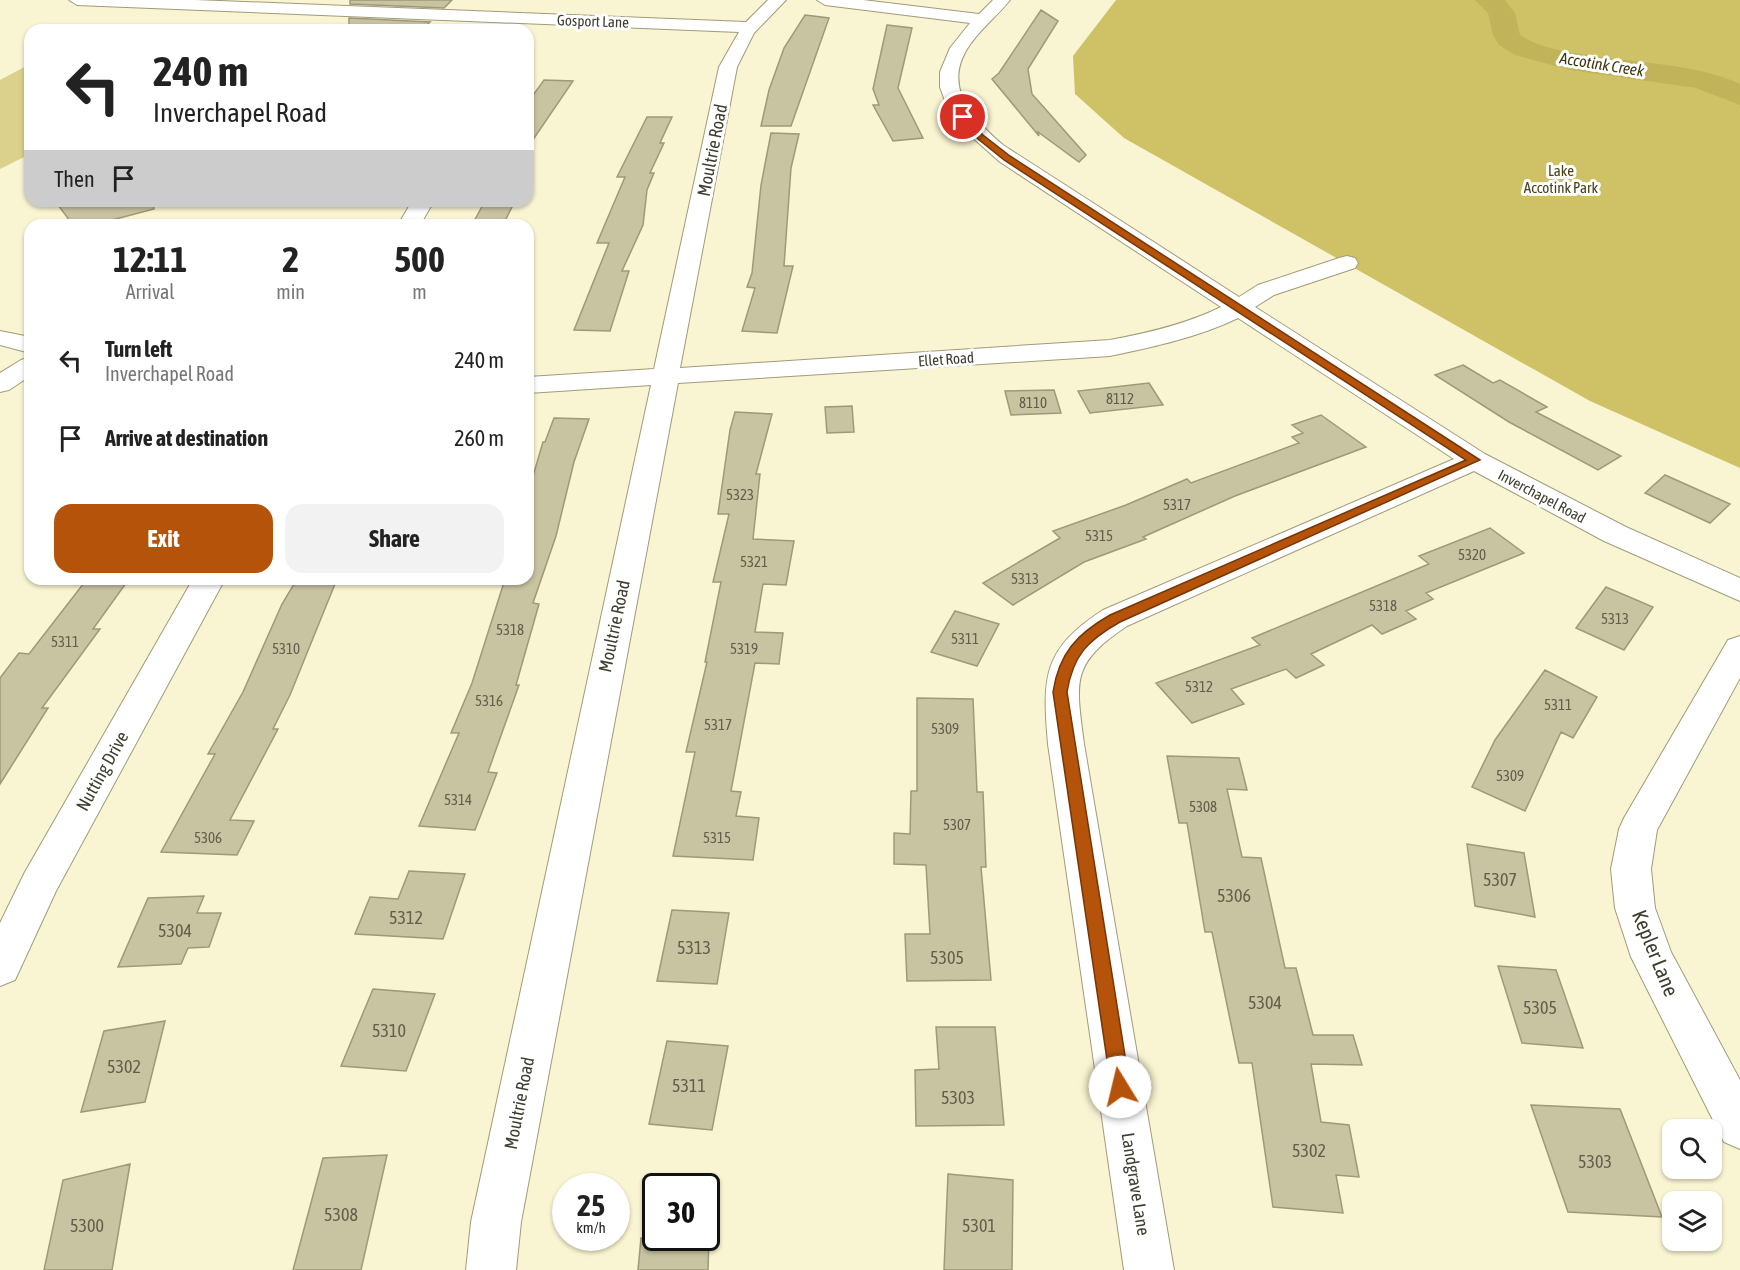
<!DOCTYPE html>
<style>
body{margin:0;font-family:"Asap Condensed",sans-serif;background:#f2f2f2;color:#222;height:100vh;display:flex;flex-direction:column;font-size:22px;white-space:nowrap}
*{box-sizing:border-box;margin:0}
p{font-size:20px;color:#767676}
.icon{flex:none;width:33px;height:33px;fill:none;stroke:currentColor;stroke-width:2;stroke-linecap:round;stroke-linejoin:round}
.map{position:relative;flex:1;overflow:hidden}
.side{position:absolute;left:24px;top:219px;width:510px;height:366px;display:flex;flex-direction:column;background:#fff;border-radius:18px;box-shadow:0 2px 4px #0004}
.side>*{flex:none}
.hud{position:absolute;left:24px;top:24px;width:510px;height:183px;border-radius:18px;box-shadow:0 2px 4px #0004;background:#fff;color:#222;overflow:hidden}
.buttons{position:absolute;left:1662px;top:1119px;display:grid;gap:12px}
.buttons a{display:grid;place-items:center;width:60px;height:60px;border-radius:12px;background:#fff;box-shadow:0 2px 4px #0004;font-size:30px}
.speed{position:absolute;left:552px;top:1173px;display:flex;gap:12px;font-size:30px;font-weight:700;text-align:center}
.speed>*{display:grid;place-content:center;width:78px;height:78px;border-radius:50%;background:#fff;box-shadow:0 2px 4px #0004;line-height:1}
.speed small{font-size:15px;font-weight:400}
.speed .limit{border:3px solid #111;border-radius:9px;background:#fff;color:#111}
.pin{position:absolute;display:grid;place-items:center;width:51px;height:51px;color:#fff;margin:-26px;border:3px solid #fff;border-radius:50%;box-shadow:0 2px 6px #0007}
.me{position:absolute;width:66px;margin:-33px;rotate:351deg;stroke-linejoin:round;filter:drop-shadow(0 0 4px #0008)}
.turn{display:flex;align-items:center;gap:21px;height:126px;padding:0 30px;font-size:27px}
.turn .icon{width:78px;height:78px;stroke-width:2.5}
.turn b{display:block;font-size:42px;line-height:51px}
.then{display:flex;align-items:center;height:57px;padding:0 30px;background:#0003;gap:12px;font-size:22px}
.eta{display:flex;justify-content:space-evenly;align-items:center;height:102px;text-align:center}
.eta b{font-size:36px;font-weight:700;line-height:42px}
.cta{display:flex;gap:12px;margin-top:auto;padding:12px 30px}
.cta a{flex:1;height:69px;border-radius:18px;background:#b45309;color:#fff;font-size:24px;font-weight:700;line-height:69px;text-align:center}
.cta a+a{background:#f2f2f2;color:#222}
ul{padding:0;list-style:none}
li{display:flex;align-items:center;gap:18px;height:78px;padding:0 30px}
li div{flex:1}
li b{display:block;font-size:22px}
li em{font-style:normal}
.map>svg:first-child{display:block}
</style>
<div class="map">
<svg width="1740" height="1270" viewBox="0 0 1740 1270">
<rect width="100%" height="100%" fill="#f9f4d1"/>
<path fill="#dbd18d" d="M 30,64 L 30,154 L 0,169 L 0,80 Z"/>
<path fill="#cfc166" d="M 1116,0 L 1740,0 L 1740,468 L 1590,401 L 1124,138 L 1075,94 L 1073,56 Z"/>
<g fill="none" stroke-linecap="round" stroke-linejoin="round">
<path fill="#c1b359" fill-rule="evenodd" d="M 1475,0 L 1505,0 L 1515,13 L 1520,35 C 1538,47 1561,51 1582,54 C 1631,63 1696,63 1740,84 L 1740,105 L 1696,88 L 1571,70 L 1515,55 L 1499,45 L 1493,35 L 1488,13 Z"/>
</g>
<path fill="#c8c3a1" stroke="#9e9978" stroke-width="1.5" d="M 350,0 L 452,0 L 444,8 L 350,4 Z
M 1041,10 L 1058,21 L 1028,69 L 1032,94 L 1086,155 L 1079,162 L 1038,132 L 1039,136 L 992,79 L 999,73 Z
M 805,15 L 829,18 L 791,126 L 761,126 L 769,90 L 784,48 Z
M 349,18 L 430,22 L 422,30 L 349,30 Z
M 887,25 L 912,28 L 898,88 L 923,138 L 893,141 L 873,105 L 879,105 L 873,89 Z
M 544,80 L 573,81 L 528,147 L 528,102 Z
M 647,117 L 672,117 L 660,143 L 664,143 L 650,173 L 654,173 L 647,190 L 643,225 L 622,271 L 629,271 L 610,331 L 574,330 L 609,243 L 597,243 L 625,177 L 617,177 Z
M 771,133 L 799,134 L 791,168 L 784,266 L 793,266 L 777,333 L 742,331 L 755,288 L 747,287 L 752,273 L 761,185 Z
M 55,201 L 153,201 L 154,209 L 93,225 L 73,225 Z
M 485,201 L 515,201 L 503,225 L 472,225 Z
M 1463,365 L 1493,383 L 1500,380 L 1547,407 L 1536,412 L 1621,456 L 1598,470 L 1509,422 L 1435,375 Z
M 1149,383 L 1163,405 L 1090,413 L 1078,391 Z
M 1054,390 L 1061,413 L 1011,415 L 1005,391 Z
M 852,406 L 854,432 L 827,433 L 825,407 Z
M 735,412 L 772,414 L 756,474 L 760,474 L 753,539 L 794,541 L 786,585 L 763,584 L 755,632 L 783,633 L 779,664 L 755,663 L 731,791 L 741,792 L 736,816 L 759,818 L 753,860 L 673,856 L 695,752 L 686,752 L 707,662 L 705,662 L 721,582 L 713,582 L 729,514 L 718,514 L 730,430 Z
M 1321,415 L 1366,447 L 1235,496 L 1143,537 L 1146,539 L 1084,562 L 1013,605 L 983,583 L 1060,538 L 1053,531 L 1126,505 L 1187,479 L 1191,483 L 1299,443 L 1292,437 L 1303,433 L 1292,425 Z
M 554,418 L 589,419 L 574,462 L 556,536 L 533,603 L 539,604 L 516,685 L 519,685 L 488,772 L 497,773 L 475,830 L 419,826 L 459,733 L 451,733 L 472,683 L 505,579 L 528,579 L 528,493 L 543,442 L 545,442 Z
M 1665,475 L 1730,504 L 1710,523 L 1645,493 Z
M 1490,528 L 1524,553 L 1426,593 L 1433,599 L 1406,611 L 1416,619 L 1382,634 L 1372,625 L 1311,654 L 1324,665 L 1296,678 L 1286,669 L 1231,689 L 1244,704 L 1192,723 L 1156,683 L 1260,645 L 1252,638 L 1429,564 L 1419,556 Z
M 87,579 L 129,579 L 93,629 L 100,629 L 42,708 L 48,708 L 0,784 L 0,678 L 19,653 L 29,654 Z
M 297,579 L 337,579 L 290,695 L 273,729 L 278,729 L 230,820 L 254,821 L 237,855 L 161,852 L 215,754 L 208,754 L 243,692 L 282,604 Z
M 1606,587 L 1653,607 L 1624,650 L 1576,628 Z
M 955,611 L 999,624 L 977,666 L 931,652 Z
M 1545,670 L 1597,697 L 1573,738 L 1561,732 L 1525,811 L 1472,787 L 1495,740 Z
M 917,698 L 973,699 L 977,792 L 983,792 L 986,867 L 981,867 L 991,980 L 907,981 L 905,934 L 930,934 L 926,865 L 894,864 L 894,833 L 910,834 L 911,791 L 917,791 Z
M 1167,756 L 1239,758 L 1247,790 L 1227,789 L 1242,857 L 1261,858 L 1285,968 L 1296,968 L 1313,1035 L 1353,1035 L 1362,1065 L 1311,1064 L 1321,1122 L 1349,1125 L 1359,1177 L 1336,1175 L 1343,1213 L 1273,1207 L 1252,1063 L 1239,1063 L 1212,932 L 1205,932 L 1187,823 L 1179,823 Z
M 1467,844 L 1524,853 L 1535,917 L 1475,906 Z
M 409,871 L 465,874 L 443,939 L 355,934 L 370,897 L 398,899 Z
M 204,896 L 197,913 L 221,913 L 209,947 L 188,948 L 181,964 L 118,967 L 148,898 Z
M 672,910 L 729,913 L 717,984 L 657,981 Z
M 1498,966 L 1556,970 L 1583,1048 L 1522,1043 Z
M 373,989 L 435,994 L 406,1071 L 341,1066 Z
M 165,1021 L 145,1102 L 81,1112 L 104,1031 Z
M 936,1027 L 995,1027 L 1004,1125 L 916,1126 L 915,1070 L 939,1069 Z
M 667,1041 L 728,1046 L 712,1130 L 649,1124 Z
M 1531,1105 L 1620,1109 L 1662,1217 L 1568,1212 Z
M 387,1155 L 361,1270 L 293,1270 L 323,1158 Z
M 130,1164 L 112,1270 L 44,1270 L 63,1180 Z
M 948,1174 L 1013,1180 L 1012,1270 L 944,1270 Z
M 641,1238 L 709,1238 L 708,1270 L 638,1270 Z"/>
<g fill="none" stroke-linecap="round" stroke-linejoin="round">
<g stroke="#a09b7a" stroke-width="2">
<path id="minor" d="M 69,0 L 195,0 L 746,22 L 768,0 L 786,0 L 754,33 L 737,67 L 680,368 L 1110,340 C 1148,333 1187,324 1221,307 L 1000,162 L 965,131 L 945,101 L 940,87 L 940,72 L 950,48 L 970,23 L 825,5 L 817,0 L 863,0 L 979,14 L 993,0 L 1010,0 C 999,14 986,24 975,38 C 939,81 967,114 1003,145 L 1239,297 L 1258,285 L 1339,258 L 1347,256 L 1355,258 L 1358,263 L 1355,268 L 1274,295 L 1255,307 L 1485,454 L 1626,527 L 1740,578 L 1740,601 L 1604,541 L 1474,471 L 1127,626 C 1070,664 1076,681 1084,744 L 1174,1270 L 1124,1270 L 1048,744 C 1042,676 1043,649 1103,610 L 1454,459 L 1238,318 C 1199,337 1153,347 1110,356 L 678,383 L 521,1222 L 516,1270 L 466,1270 L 471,1222 L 651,385 L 528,393 L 528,377 L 654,369 L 719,67 L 739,32 L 77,5 Z
M 412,201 L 434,201 L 420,225 L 398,225 Z
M 0,331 L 30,337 L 30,353 L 0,345 Z
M 30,357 L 30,376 L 9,390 L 0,392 L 0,373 L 21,360 Z
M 193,579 L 225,579 L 56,891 L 15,980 L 0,986 L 0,923 L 25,872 Z
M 1740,636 L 1740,678 L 1657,830 L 1651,869 L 1655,908 L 1671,952 L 1740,1080 L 1740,1149 L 1724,1142 L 1631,957 L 1615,908 L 1611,869 L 1619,829 L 1624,818 L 1728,640 Z"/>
</g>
<use href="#minor" fill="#fff" fill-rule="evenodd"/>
</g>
<path fill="#b45309" stroke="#753606" stroke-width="1.5" d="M 960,116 L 965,116 L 983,135 L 1010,156 L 1480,460 L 1120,622 C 1088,640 1073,655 1067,692 L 1130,1087 L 1127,1093 L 1120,1096 L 1114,1093 L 1111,1087 L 1053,692 C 1059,653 1077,634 1110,615 L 1466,460 L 1004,160 L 978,139 L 960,119 Z"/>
<g text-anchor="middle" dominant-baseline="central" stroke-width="6" stroke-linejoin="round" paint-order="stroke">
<g font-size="15" fill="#3f3d2f" stroke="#fff">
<text transform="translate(593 21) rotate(2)">Gosport Lane</text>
<text transform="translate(946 359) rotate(-4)">Ellet Road</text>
<text transform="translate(1542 496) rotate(28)">Inverchapel Road</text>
</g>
<g font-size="15" fill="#47411a" stroke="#fff">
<text x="1561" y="170">Lake<tspan x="1561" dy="17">Accotink Park</tspan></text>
</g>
<g font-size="15" fill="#615e4c">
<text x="1120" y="398">8112</text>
<text x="1033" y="402">8110</text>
<text x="740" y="494">5323</text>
<text x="1177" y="504">5317</text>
<text x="1099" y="535">5315</text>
<text x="1472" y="554">5320</text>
<text x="754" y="561">5321</text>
<text x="1025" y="578">5313</text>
<text x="1383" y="605">5318</text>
<text x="1615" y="618">5313</text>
<text x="510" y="629">5318</text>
<text x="965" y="638">5311</text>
<text x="65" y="641">5311</text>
<text x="286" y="648">5310</text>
<text x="744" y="648">5319</text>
<text x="1199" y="686">5312</text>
<text x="489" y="700">5316</text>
<text x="1558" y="704">5311</text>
<text x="718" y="724">5317</text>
<text x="945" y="728">5309</text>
<text x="1510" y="775">5309</text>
<text x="458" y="799">5314</text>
<text x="1203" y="806">5308</text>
<text x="957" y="824">5307</text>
<text x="208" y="837">5306</text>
<text x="717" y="837">5315</text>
</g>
<g font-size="16" font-style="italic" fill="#3d370f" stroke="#fff">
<text transform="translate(1602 64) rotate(9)">Accotink Creek</text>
</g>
<g font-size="18" fill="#3f3d2f" stroke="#fff">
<text transform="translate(712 150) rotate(-79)">Moultrie Road</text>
<text transform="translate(614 626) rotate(-78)">Moultrie Road</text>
<text transform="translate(102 771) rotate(-61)">Nutting Drive</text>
<text transform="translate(519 1103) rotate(-79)">Moultrie Road</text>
<text transform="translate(1136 1184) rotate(81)">Landgrave Lane</text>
</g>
<g font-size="18" fill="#615e4c">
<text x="1500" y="879">5307</text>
<text x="1234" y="895">5306</text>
<text x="406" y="917">5312</text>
<text x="175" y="930">5304</text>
<text x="694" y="947">5313</text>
<text x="947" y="957">5305</text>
<text x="1265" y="1002">5304</text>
<text x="1540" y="1007">5305</text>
<text x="389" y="1030">5310</text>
<text x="124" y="1066">5302</text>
<text x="689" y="1085">5311</text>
<text x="958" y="1097">5303</text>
<text x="1309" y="1150">5302</text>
<text x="1595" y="1161">5303</text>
<text x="341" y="1214">5308</text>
<text x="87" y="1225">5300</text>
<text x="979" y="1225">5301</text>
</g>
<g font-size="21" fill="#3f3d2f" stroke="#fff">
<text transform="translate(1656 953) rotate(68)">Kepler Lane</text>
</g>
</g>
</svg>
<div class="buttons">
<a><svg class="icon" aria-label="search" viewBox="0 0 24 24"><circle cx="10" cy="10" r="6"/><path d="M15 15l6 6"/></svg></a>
<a><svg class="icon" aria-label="layers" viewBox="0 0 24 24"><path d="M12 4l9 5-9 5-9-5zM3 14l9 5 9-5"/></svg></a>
</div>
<div class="speed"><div>25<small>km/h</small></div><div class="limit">30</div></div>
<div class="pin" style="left:963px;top:117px;background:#d93025"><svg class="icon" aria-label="arrive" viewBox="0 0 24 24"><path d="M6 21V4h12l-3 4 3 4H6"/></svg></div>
<svg class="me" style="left:1120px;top:1087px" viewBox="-20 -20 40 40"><circle r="19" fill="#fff"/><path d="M0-13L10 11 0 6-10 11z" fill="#b45309"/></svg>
<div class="hud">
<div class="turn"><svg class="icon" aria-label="left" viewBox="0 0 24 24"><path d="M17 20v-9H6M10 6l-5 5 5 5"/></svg><div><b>240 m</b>Inverchapel Road</div></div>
<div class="then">Then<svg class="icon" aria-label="arrive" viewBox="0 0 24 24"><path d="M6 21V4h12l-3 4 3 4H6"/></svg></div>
</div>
<section class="side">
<div class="eta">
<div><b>12:11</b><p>Arrival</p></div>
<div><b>2</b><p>min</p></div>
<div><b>500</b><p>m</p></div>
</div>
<ul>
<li><svg class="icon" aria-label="left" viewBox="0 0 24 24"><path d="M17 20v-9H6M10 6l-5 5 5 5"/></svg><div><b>Turn left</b><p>Inverchapel Road</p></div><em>240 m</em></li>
<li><svg class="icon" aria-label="arrive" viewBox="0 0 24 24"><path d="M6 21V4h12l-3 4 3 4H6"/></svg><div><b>Arrive at destination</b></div><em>260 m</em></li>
</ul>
<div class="cta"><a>Exit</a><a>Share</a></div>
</section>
</div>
